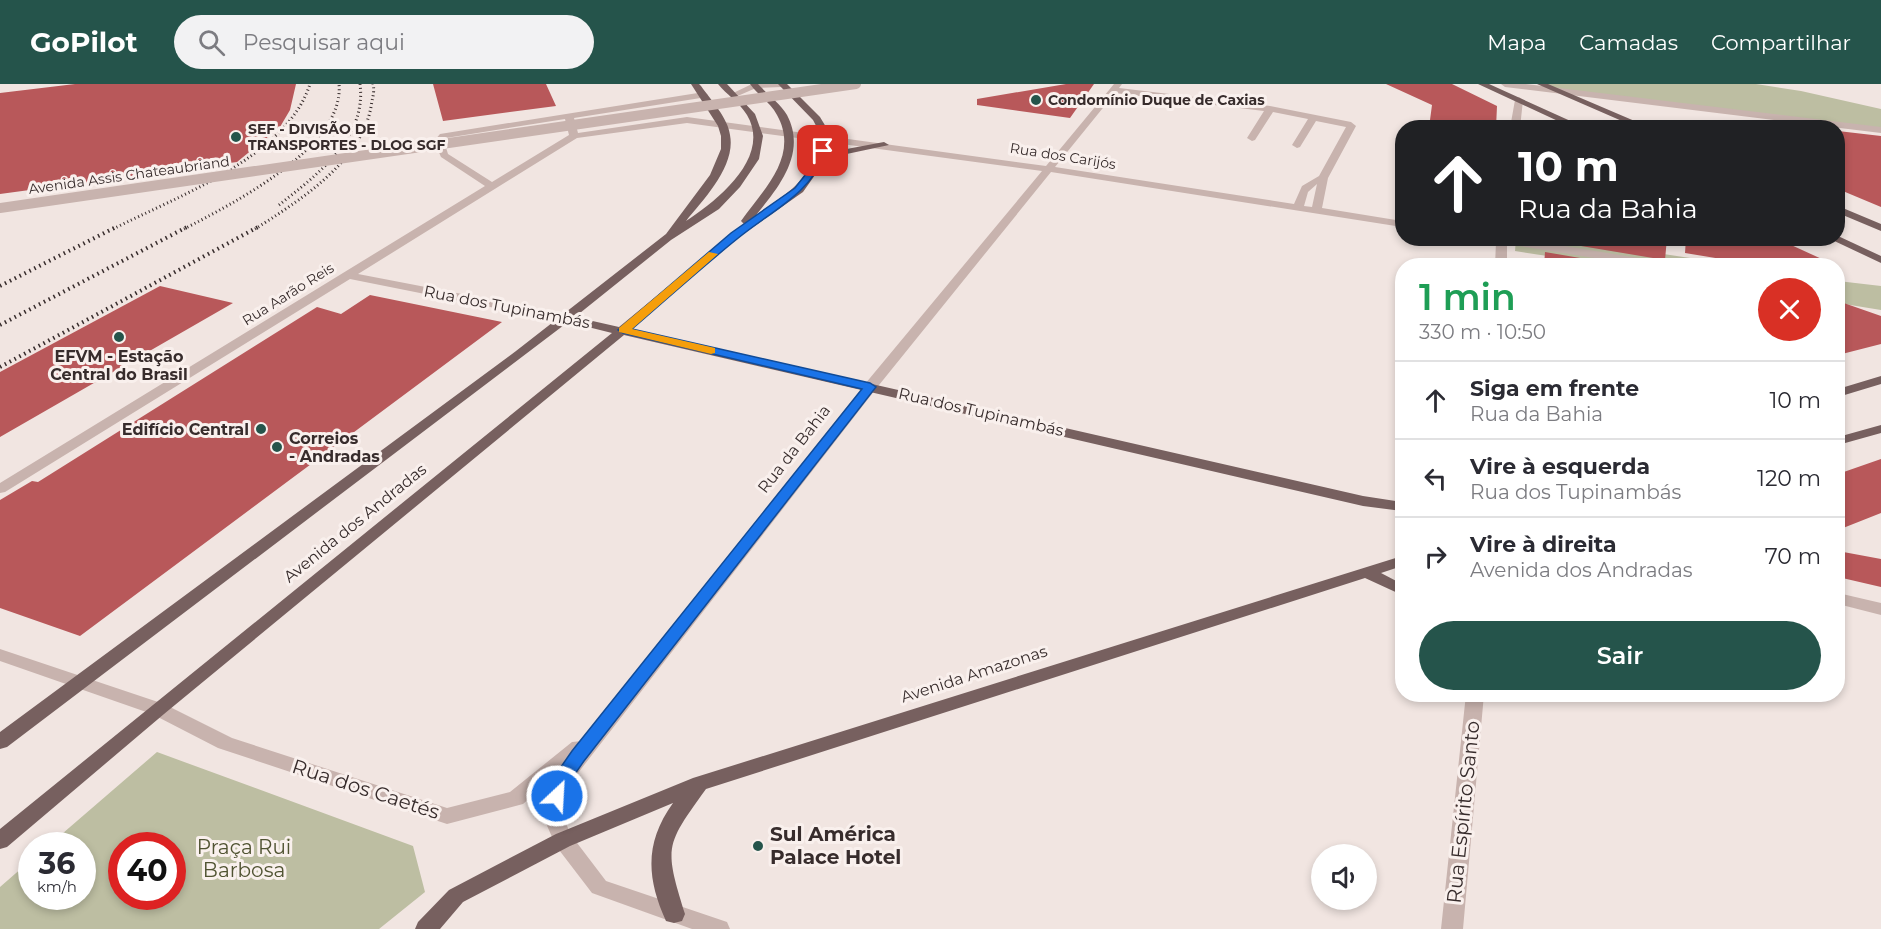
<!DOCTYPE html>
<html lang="pt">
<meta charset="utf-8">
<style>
body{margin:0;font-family:Montserrat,sans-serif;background:#f2f2f3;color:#2b2b33;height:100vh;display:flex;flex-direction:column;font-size:22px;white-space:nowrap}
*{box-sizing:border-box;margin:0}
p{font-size:20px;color:#7c7c81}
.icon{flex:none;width:33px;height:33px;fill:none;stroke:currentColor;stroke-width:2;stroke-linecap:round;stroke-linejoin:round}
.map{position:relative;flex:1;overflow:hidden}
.drawer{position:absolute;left:1395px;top:174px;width:450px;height:444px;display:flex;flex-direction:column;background:#fff;border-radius:24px;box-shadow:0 3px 9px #0003}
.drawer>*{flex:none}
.top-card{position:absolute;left:1395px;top:36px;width:450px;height:126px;border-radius:24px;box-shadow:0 3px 9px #0003;background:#202124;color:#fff;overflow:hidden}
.tools{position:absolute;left:1311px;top:760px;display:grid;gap:12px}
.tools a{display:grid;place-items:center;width:66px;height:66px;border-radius:50%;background:#fff;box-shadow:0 3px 9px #0003;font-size:30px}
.speed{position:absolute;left:18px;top:748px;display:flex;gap:12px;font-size:30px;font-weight:700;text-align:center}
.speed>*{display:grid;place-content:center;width:78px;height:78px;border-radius:50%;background:#fff;box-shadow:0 3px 9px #0003;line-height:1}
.speed small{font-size:15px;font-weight:400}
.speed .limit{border:9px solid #d22;background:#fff;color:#111}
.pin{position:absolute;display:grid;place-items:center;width:51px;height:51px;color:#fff;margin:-26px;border-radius:12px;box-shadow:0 3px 9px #0006}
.me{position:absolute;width:66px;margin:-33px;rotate:25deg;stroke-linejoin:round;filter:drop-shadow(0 0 4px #0008)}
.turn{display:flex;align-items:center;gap:21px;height:126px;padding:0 24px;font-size:27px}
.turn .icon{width:78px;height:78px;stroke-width:2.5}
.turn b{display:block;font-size:42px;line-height:51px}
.round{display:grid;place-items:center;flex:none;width:63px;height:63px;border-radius:32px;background:#f2f2f3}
.head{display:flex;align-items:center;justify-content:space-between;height:102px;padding:0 24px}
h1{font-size:36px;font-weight:600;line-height:45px;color:#1e9e55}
.primary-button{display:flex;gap:12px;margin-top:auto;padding:12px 24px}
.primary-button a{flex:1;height:69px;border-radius:36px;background:#25544b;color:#fff;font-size:24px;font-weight:600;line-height:69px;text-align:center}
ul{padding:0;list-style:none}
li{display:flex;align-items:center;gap:18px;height:78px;padding:0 24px;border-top:2px solid #e1e1e2}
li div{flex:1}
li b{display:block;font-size:22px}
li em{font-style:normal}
header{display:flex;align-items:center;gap:36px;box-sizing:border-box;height:84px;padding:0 30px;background:#25544b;color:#fff}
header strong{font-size:28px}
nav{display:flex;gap:33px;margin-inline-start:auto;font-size:21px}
.search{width:420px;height:54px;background:#f2f2f3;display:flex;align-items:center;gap:15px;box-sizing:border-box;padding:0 21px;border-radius:33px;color:#7c7c81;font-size:22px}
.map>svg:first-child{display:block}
</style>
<header>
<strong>GoPilot</strong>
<div class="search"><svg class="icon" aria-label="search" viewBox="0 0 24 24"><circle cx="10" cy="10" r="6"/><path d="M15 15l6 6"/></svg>Pesquisar aqui</div>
<nav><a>Mapa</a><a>Camadas</a><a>Compartilhar</a></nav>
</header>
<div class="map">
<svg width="1881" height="845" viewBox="0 0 1881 845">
<rect width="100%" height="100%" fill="#f1e5e1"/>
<path fill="#bdbea2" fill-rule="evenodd" d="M 1541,0 L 1756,0 L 1801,7 L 1881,25 L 1881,46 L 1558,6 Z
M 1516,155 L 1563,155 L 1737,181 L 1605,181 L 1515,167 Z
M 1838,197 L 1881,202 L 1881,226 L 1838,219 Z
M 157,668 L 413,762 L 425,808 L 379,845 L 0,845 L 0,803 L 31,776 L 32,813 L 82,813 L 82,762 L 48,762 ZM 122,762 L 172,762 L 172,813 L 122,813 Z"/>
<path fill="#b8585a" d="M 75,0 L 296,0 L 290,26 L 280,43 L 237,78 L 0,110 L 0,9 Z
M 433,0 L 546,0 L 556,22 L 443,37 Z
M 1066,0 L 1094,0 L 1070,34 L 977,21 L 977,15 Z
M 1386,0 L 1452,0 L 1497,22 L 1496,44 L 1430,36 L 1432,21 Z
M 1838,47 L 1881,52 L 1881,123 L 1838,105 Z
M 1545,154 L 1667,154 L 1665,176 L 1545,156 Z
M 1686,154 L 1776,154 L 1837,182 L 1764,182 L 1685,169 Z
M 1545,168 L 1627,182 L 1544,182 Z
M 160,202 L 233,219 L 0,353 L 0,288 Z
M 370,211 L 502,238 L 80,552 L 0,524 L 0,416 L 32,397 L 38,398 L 317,223 L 341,230 Z
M 1838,217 L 1881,232 L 1881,260 L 1838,271 Z
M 1881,375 L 1881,429 L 1838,446 L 1838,390 Z
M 1838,467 L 1881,475 L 1881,503 L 1838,493 Z"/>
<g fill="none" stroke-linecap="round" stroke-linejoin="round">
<path fill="#c8b3ae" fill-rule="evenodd" d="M 752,0 L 786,0 L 782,3 L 756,4 L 733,14 L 729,11 Z
M 1114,0 L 1122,0 L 1119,4 L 1270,22 L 1351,38 L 1356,42 L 1328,94 L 1322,124 L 1402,137 L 1402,143 L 1051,88 L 875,306 L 571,698 L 561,728 L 571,751 L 606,797 L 727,838 L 730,845 L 692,845 L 592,809 L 556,762 L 541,728 L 552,695 L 523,720 L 447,740 L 218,664 L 152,630 L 0,577 L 0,565 L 164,620 L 232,654 L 447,724 L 510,708 L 572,658 L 582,657 L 865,300 L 1042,87 L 687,39 L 577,54 L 358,190 L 565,230 L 571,234 L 569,237 L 565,238 L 350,195 L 5,408 L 0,409 L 0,399 L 485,102 L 441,73 L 434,57 L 440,50 L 704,8 L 708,11 L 707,13 L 574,34 L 578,49 L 687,33 L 1046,82 ZM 1115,9 L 1264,27 L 1247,54 L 1252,57 L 1255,56 L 1273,28 L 1308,35 L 1292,61 L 1297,64 L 1300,63 L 1316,37 L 1346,43 L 1319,92 L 1302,102 L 1294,120 L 1055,83 ZM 565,35 L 569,51 L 492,98 L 448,70 L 444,57 L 446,54 ZM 1317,100 L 1312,123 L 1304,122 L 1308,108 Z
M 1501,0 L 1526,0 L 1881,43 L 1881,49 L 1505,3 Z
M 1519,13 L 1523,16 L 1520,44 L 1510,44 L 1515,16 Z
M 1488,154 L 1517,154 L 1668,179 L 1673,182 L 1644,182 L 1507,160 L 1507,182 L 1495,182 L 1496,158 Z
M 1838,509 L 1881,519 L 1881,531 L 1838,520 Z
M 1466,610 L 1484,610 L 1463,845 L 1441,845 Z"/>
<path fill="#77605f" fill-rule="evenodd" d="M 691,0 L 699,0 L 701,2 C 711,16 728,34 730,51 C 736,82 704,115 686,137 C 717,117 772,73 747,31 C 740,19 726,10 718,0 L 727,0 L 755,30 L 763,52 L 759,75 L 740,103 L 719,125 L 671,156 L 575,233 L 619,243 L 744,140 L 741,137 C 763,106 800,72 777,31 C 771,19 758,11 750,0 L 758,0 C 767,10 780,19 787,31 C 807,69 779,103 756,131 C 795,104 806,100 822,53 L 813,36 L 778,0 L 787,0 L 820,33 L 832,53 L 825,73 L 836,67 L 884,58 L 889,61 L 842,71 L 820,84 L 803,108 L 739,153 L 631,245 L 1363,412 L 1402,418 L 1402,427 L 1363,422 L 624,251 L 164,630 L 7,763 L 0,765 L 0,745 L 612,249 L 568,238 L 7,663 L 0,665 L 0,648 L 516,267 L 666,150 L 710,91 L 721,65 L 721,52 L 718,42 Z
M 1478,0 L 1489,0 L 1586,44 L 1573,44 Z
M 1537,0 L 1548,0 L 1651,44 L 1638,44 Z
M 1838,122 L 1881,140 L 1881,147 L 1838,129 Z
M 1838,152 L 1881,172 L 1881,179 L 1828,154 L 1838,154 Z
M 1881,292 L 1881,300 L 1838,313 L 1838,305 Z
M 1881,341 L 1881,349 L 1838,361 L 1838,353 Z
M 1402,472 L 1402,482 L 1381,489 L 1402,500 L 1402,511 L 1365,494 L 706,705 C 665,762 664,762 685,830 L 682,837 L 674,839 L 666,837 C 646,793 645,758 673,719 L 570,762 L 463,818 L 440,845 L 415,845 L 418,838 L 449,806 L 556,750 L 693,694 Z"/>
<path stroke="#372c2c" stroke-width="3" stroke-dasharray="1 3" stroke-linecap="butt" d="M 279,121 C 317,91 367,54 360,0
M 113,145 C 178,112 287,73 310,0
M 184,145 C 232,120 345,63 339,0
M 255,145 C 299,117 361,78 371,23 C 372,15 375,8 373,0"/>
<path stroke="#372c2c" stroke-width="4" stroke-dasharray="1.5 4" stroke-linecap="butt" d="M 0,202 L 116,143
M 0,241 L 187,143
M 0,283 L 258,143"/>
<path stroke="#c8b3ae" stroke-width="10" d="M 0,124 L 856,0"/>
</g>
<path fill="#1a73e8" stroke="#114b97" stroke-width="1.5" d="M 820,65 L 827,67 C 809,112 772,126 737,155 C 701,184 667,215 632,245 L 870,299 L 876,303 L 584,677 L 570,697 L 563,717 L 557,719 L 550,717 L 548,712 L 556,690 L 572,667 L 862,305 L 623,249 L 618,246 L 731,149 L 795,104 L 813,81 Z"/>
<path fill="#f59e0b" d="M 709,168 L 718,170 L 632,245 L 715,264 L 715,269 L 711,270 L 619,248 L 619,244 Z"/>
<g fill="#25544b" stroke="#f9f0ed" stroke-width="2">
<circle cx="1036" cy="16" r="6"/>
<circle cx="236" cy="53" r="6"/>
<circle cx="119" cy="253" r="6"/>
<circle cx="261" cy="345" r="6"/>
<circle cx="277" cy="363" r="6"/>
<circle cx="758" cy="762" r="6"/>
</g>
<g text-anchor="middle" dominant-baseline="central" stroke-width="6" stroke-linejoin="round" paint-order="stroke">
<g font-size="14" font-weight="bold" fill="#372c2c" stroke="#f9f0ed" text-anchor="start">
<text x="1048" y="16">Condomínio Duque de Caxias</text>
<text x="248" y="45">SEF - DIVISÃO DE<tspan x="248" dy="16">TRANSPORTES - DLOG SGF</tspan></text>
</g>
<g font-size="14" fill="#372c2c" stroke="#f9f0ed">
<text transform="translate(1063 72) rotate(9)">Rua dos Carijós</text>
<text transform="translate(129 91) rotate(-8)">Avenida Assis Chateaubriand</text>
<text transform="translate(288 210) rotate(-32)">Rua Aarão Reis</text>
</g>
<g font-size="16" fill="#372c2c" stroke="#f9f0ed">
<text transform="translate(507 223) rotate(11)">Rua dos Tupinambás</text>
<text transform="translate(981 328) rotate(13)">Rua dos Tupinambás</text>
<text transform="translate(794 365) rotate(-52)">Rua da Bahia</text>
<text transform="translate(355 439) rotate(-39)">Avenida dos Andradas</text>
<text transform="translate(974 590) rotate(-18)">Avenida Amazonas</text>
</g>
<g font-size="16" font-weight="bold" fill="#372c2c" stroke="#f9f0ed">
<text x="119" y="272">EFVM - Estação<tspan x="119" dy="18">Central do Brasil</tspan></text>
<text x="249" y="345" text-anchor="end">Edifício Central</text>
<text x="289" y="354" text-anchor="start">Correios<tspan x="289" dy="18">- Andradas</tspan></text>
</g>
<g font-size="20" fill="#372c2c" stroke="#f9f0ed">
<text transform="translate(366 705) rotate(18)">Rua dos Caetés</text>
<text transform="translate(1463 728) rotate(-84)">Rua Espírito Santo</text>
</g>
<g font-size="20" font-weight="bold" fill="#372c2c" stroke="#f9f0ed" text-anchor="start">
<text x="770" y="750">Sul América<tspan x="770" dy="23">Palace Hotel</tspan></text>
</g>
<g font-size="20" fill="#505332" stroke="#f9f0ed">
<text x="244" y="763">Praça Rui<tspan x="244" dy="23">Barbosa</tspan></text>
</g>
</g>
</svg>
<div class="tools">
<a><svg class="icon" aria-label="sound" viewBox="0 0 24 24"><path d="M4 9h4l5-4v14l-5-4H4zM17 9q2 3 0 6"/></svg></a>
</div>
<div class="speed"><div>36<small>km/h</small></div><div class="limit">40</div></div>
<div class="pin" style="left:823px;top:67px;background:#d93025"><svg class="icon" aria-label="arrive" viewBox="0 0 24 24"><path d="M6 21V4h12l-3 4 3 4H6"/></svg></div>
<svg class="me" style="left:557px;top:712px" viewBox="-20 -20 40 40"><circle r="17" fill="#1a73e8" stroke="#fff" stroke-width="3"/><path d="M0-11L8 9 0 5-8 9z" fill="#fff"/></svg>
<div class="top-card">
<div class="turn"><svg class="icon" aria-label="ahead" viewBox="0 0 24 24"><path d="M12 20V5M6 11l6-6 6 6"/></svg><div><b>10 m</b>Rua da Bahia</div></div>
</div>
<section class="drawer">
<div class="head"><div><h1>1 min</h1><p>330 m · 10:50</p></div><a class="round" style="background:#d93025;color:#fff"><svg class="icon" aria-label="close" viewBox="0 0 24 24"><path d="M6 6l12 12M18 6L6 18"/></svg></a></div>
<ul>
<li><svg class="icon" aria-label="ahead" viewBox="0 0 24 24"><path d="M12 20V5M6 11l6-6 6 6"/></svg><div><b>Siga em frente</b><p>Rua da Bahia</p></div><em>10 m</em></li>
<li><svg class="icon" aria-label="left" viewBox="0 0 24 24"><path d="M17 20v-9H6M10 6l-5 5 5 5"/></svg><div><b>Vire à esquerda</b><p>Rua dos Tupinambás</p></div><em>120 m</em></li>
<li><svg class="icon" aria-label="right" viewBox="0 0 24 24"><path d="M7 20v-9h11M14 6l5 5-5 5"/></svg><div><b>Vire à direita</b><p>Avenida dos Andradas</p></div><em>70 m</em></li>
</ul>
<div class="primary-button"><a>Sair</a></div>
</section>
</div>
